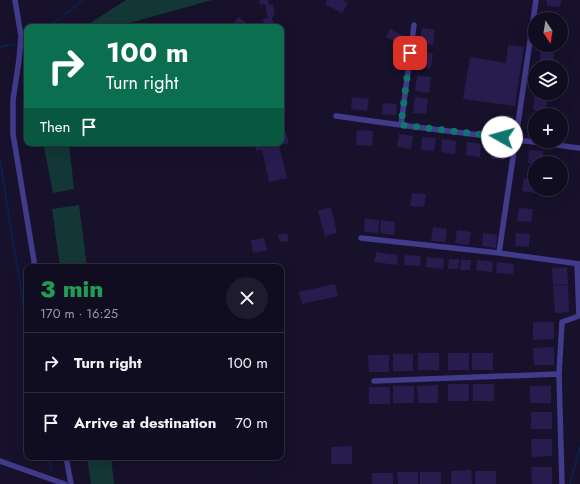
<!DOCTYPE html>
<meta charset="utf-8">
<style>
body{margin:0;font-family:Jost,sans-serif;background:#1e1b2e;color:#f1f3f6;height:100vh;display:flex;flex-direction:column;font-size:15px;white-space:nowrap}
*{box-sizing:border-box;margin:0}
p{font-size:13px;color:#9c9ca5}
.icon{flex:none;width:22px;height:22px;fill:none;stroke:currentColor;stroke-width:2;stroke-linecap:round;stroke-linejoin:round}
.map{position:relative;flex:1;overflow:hidden}
.details{position:absolute;left:24px;top:264px;width:260px;height:196px;display:flex;flex-direction:column;background:#110d21;border-radius:8px;box-shadow:0 4px 16px #0002,0 0 0 1px #302d3f}
.details>*{flex:none}
.banner{position:absolute;left:24px;top:24px;width:260px;height:122px;border-radius:8px;box-shadow:0 4px 16px #0002,0 0 0 1px #302d3f;background:#0b6e4f;color:#fff;overflow:hidden}
.needle{width:26px;rotate:168deg}
.fabs{position:absolute;left:528px;top:12px;display:grid;gap:8px}
.fabs a{display:grid;place-items:center;width:40px;height:40px;border-radius:50%;background:#110d21;box-shadow:0 4px 16px #0002,0 0 0 1px #302d3f;font-size:20px}
.pin{position:absolute;display:grid;place-items:center;width:34px;height:34px;color:#fff;margin:-17px;border-radius:8px;box-shadow:0 2px 6px #0006}
.me{position:absolute;width:44px;margin:-22px;rotate:277deg;stroke-linejoin:round;filter:drop-shadow(0 0 3px #0008)}
.turn{display:flex;align-items:center;gap:14px;height:84px;padding:0 16px;font-size:18px}
.turn .icon{width:52px;height:52px;stroke-width:2.5}
.turn b{display:block;font-size:28px;line-height:34px}
.then{display:flex;align-items:center;height:38px;padding:0 16px;background:#0003;gap:8px;font-size:15px}
.round{display:grid;place-items:center;flex:none;width:42px;height:42px;border-radius:21px;background:#1e1b2e}
.head{display:flex;align-items:center;justify-content:space-between;height:68px;padding:0 16px}
h1{font-size:24px;font-weight:800;line-height:30px;color:#1e9e55}
ul{padding:0;list-style:none}
li{display:flex;align-items:center;gap:12px;height:60px;padding:0 16px;border-top:1px solid #302d3f}
li div{flex:1}
li b{display:block;font-size:15px}
li em{font-style:normal}
.map>svg:first-child{display:block}
</style>
<div class="map">
<svg width="580" height="484" viewBox="0 0 580 484">
<rect width="100%" height="100%" fill="#17112c"/>
<path fill="#133636" d="M 126,0 L 212,0 L 115,27 L 84,27 Z
M 43,143 L 69,143 L 74,189 L 53,193 Z
M 79,205 L 87,267 L 60,267 L 52,209 Z
M 87,457 L 111,457 L 114,484 L 91,484 Z"/>
<g fill="none" stroke-linecap="round" stroke-linejoin="round">
<path stroke="#0a1f4c" stroke-width="2" d="M 48,27 L 84,0
M 0,47 L 15,44
M 0,161 L 27,326
M 49,457 L 51,471
M 570,484 L 580,447"/>
</g>
<path fill="#281c4e" d="M 259,0 L 268,0 L 269,5 L 273,4 L 275,16 L 272,17 L 273,23 L 264,25 L 263,19 L 268,18 L 265,4 L 260,5 Z
M 327,0 L 342,0 L 348,3 L 342,13 L 325,4 Z
M 547,0 L 561,0 L 560,7 L 547,6 Z
M 546,15 L 559,17 L 558,19 L 545,19 Z
M 238,17 L 246,22 L 243,27 L 233,27 L 232,26 Z
M 215,23 L 222,27 L 212,27 Z
M 422,28 L 435,30 L 433,45 L 420,44 Z
M 390,29 L 406,37 L 402,45 L 386,37 Z
M 508,45 L 524,47 L 515,106 L 463,99 L 470,57 L 506,63 Z
M 541,45 L 555,46 L 553,62 L 540,60 Z
M 420,51 L 433,53 L 431,68 L 418,67 Z
M 539,62 L 552,64 L 552,67 L 539,67 Z
M 417,76 L 431,77 L 429,93 L 415,91 Z
M 535,94 L 548,96 L 546,111 L 533,110 Z
M 352,97 L 369,99 L 367,111 L 351,109 Z
M 415,97 L 428,99 L 426,114 L 413,113 Z
M 383,103 L 397,104 L 396,115 L 382,114 Z
M 501,114 L 514,116 L 512,131 L 499,129 Z
M 533,116 L 535,117 L 535,132 L 531,132 Z
M 357,130 L 373,131 L 372,146 L 356,145 Z
M 286,132 L 289,143 L 279,145 L 287,178 L 269,182 L 262,150 L 256,151 L 255,143 L 281,143 L 281,134 Z
M 399,134 L 413,136 L 411,149 L 397,147 Z
M 422,137 L 436,138 L 434,151 L 421,150 Z
M 442,139 L 456,141 L 455,154 L 441,152 Z
M 467,142 L 481,144 L 480,157 L 466,155 Z
M 493,146 L 507,147 L 505,160 L 491,159 Z
M 529,150 L 543,151 L 542,163 L 528,163 Z
M 524,178 L 535,180 L 535,189 L 536,189 L 536,193 L 522,191 Z
M 412,193 L 426,194 L 424,207 L 410,206 Z
M 331,207 L 337,233 L 325,236 L 318,211 Z
M 519,208 L 533,209 L 531,222 L 517,221 Z
M 365,218 L 379,220 L 378,233 L 364,232 Z
M 381,220 L 395,222 L 394,235 L 380,233 Z
M 433,227 L 447,229 L 445,242 L 431,241 Z
M 457,230 L 471,232 L 469,245 L 455,243 Z
M 287,233 L 289,241 L 280,242 L 278,235 Z
M 483,233 L 497,235 L 496,248 L 482,246 Z
M 516,233 L 530,234 L 529,247 L 515,246 Z
M 264,238 L 267,250 L 253,253 L 251,240 Z
M 376,252 L 398,255 L 397,265 L 374,262 Z
M 405,255 L 421,256 L 420,266 L 404,265 Z
M 427,257 L 444,259 L 443,269 L 426,267 Z
M 449,259 L 459,259 L 458,269 L 448,269 Z
M 461,260 L 471,260 L 470,270 L 460,270 Z
M 477,260 L 493,262 L 492,272 L 476,270 Z
M 497,262 L 514,264 L 513,274 L 496,273 Z
M 567,267 L 568,284 L 553,285 L 552,268 Z
M 335,284 L 338,296 L 302,304 L 299,292 Z
M 568,285 L 569,312 L 555,313 L 553,286 Z
M 533,322 L 554,322 L 554,339 L 533,340 Z
M 554,347 L 554,365 L 534,365 L 533,348 Z
M 418,353 L 439,353 L 439,370 L 418,370 Z
M 448,353 L 469,353 L 469,370 L 448,370 Z
M 472,353 L 493,353 L 493,370 L 472,370 Z
M 393,354 L 413,354 L 413,371 L 393,371 Z
M 368,355 L 389,355 L 389,372 L 369,372 Z
M 448,384 L 469,384 L 469,401 L 448,401 Z
M 473,384 L 494,384 L 494,401 L 473,401 Z
M 438,385 L 438,403 L 418,403 L 417,386 Z
M 393,386 L 414,386 L 414,403 L 393,403 Z
M 530,386 L 551,386 L 551,403 L 530,403 Z
M 369,387 L 390,387 L 390,404 L 369,404 Z
M 531,412 L 552,412 L 552,429 L 531,429 Z
M 531,439 L 552,439 L 552,456 L 532,457 Z
M 352,446 L 352,464 L 331,464 L 331,447 Z
M 531,467 L 552,467 L 552,484 L 532,484 Z
M 471,470 L 472,484 L 451,484 L 451,471 Z
M 475,471 L 496,471 L 496,484 L 475,484 Z
M 397,472 L 418,472 L 418,484 L 398,484 Z
M 420,472 L 441,472 L 441,484 L 420,484 Z
M 372,473 L 393,473 L 393,484 L 372,484 Z"/>
<g fill="none" stroke-linecap="round" stroke-linejoin="round">
<path stroke="#413b8c" stroke-width="5.5" d="M 15,0 L 21,36 L 19,60 L 13,100 L 13,134 L 35,267
M 336,116 C 417,128 499,137 580,148
M 401,125 L 414,25
M 361,238 L 499,253 L 580,264
M 499,253 L 536,0
M 374,381 L 559,374
M 66,457 L 71,484
M 0,461 L 65,484
M 562,484 L 559,374 L 562,322 L 579,316 L 577,264"/>
</g>
<g fill="none" stroke-linecap="round" stroke-linejoin="round">
<path stroke="#0f766e" stroke-width="7" stroke-dasharray="0 12.6" d="M 410,53 L 401,125 L 502,137"/>
</g>
</svg>
<div class="fabs">
<a><svg class="needle" viewBox="-14 -14 28 28"><path d="M0-13l5 13h-10z" fill="#e53935"/><path d="M0 13l5-13h-10z" fill="#9c9ca5"/></svg></a>
<a><svg class="icon" aria-label="layers" viewBox="0 0 24 24"><path d="M12 4l9 5-9 5-9-5zM3 14l9 5 9-5"/></svg></a>
<a>+</a>
<a>−</a>
</div>
<div class="pin" style="left:410px;top:53px;background:#d93025"><svg class="icon" aria-label="arrive" viewBox="0 0 24 24"><path d="M6 21V4h12l-3 4 3 4H6"/></svg></div>
<svg class="me" style="left:502px;top:137px" viewBox="-20 -20 40 40"><circle r="19" fill="#fff"/><path d="M0-13L10 11 0 6-10 11z" fill="#0f766e"/></svg>
<div class="banner">
<div class="turn"><svg class="icon" aria-label="right" viewBox="0 0 24 24"><path d="M7 20v-9h11M14 6l5 5-5 5"/></svg><div><b>100 m</b>Turn right</div></div>
<div class="then">Then<svg class="icon" aria-label="arrive" viewBox="0 0 24 24"><path d="M6 21V4h12l-3 4 3 4H6"/></svg></div>
</div>
<section class="details">
<div class="head"><div><h1>3 min</h1><p>170 m · 16:25</p></div><a class="round"><svg class="icon" aria-label="close" viewBox="0 0 24 24"><path d="M6 6l12 12M18 6L6 18"/></svg></a></div>
<ul>
<li><svg class="icon" aria-label="right" viewBox="0 0 24 24"><path d="M7 20v-9h11M14 6l5 5-5 5"/></svg><div><b>Turn right</b></div><em>100 m</em></li>
<li><svg class="icon" aria-label="arrive" viewBox="0 0 24 24"><path d="M6 21V4h12l-3 4 3 4H6"/></svg><div><b>Arrive at destination</b></div><em>70 m</em></li>
</ul>
</section>
</div>
